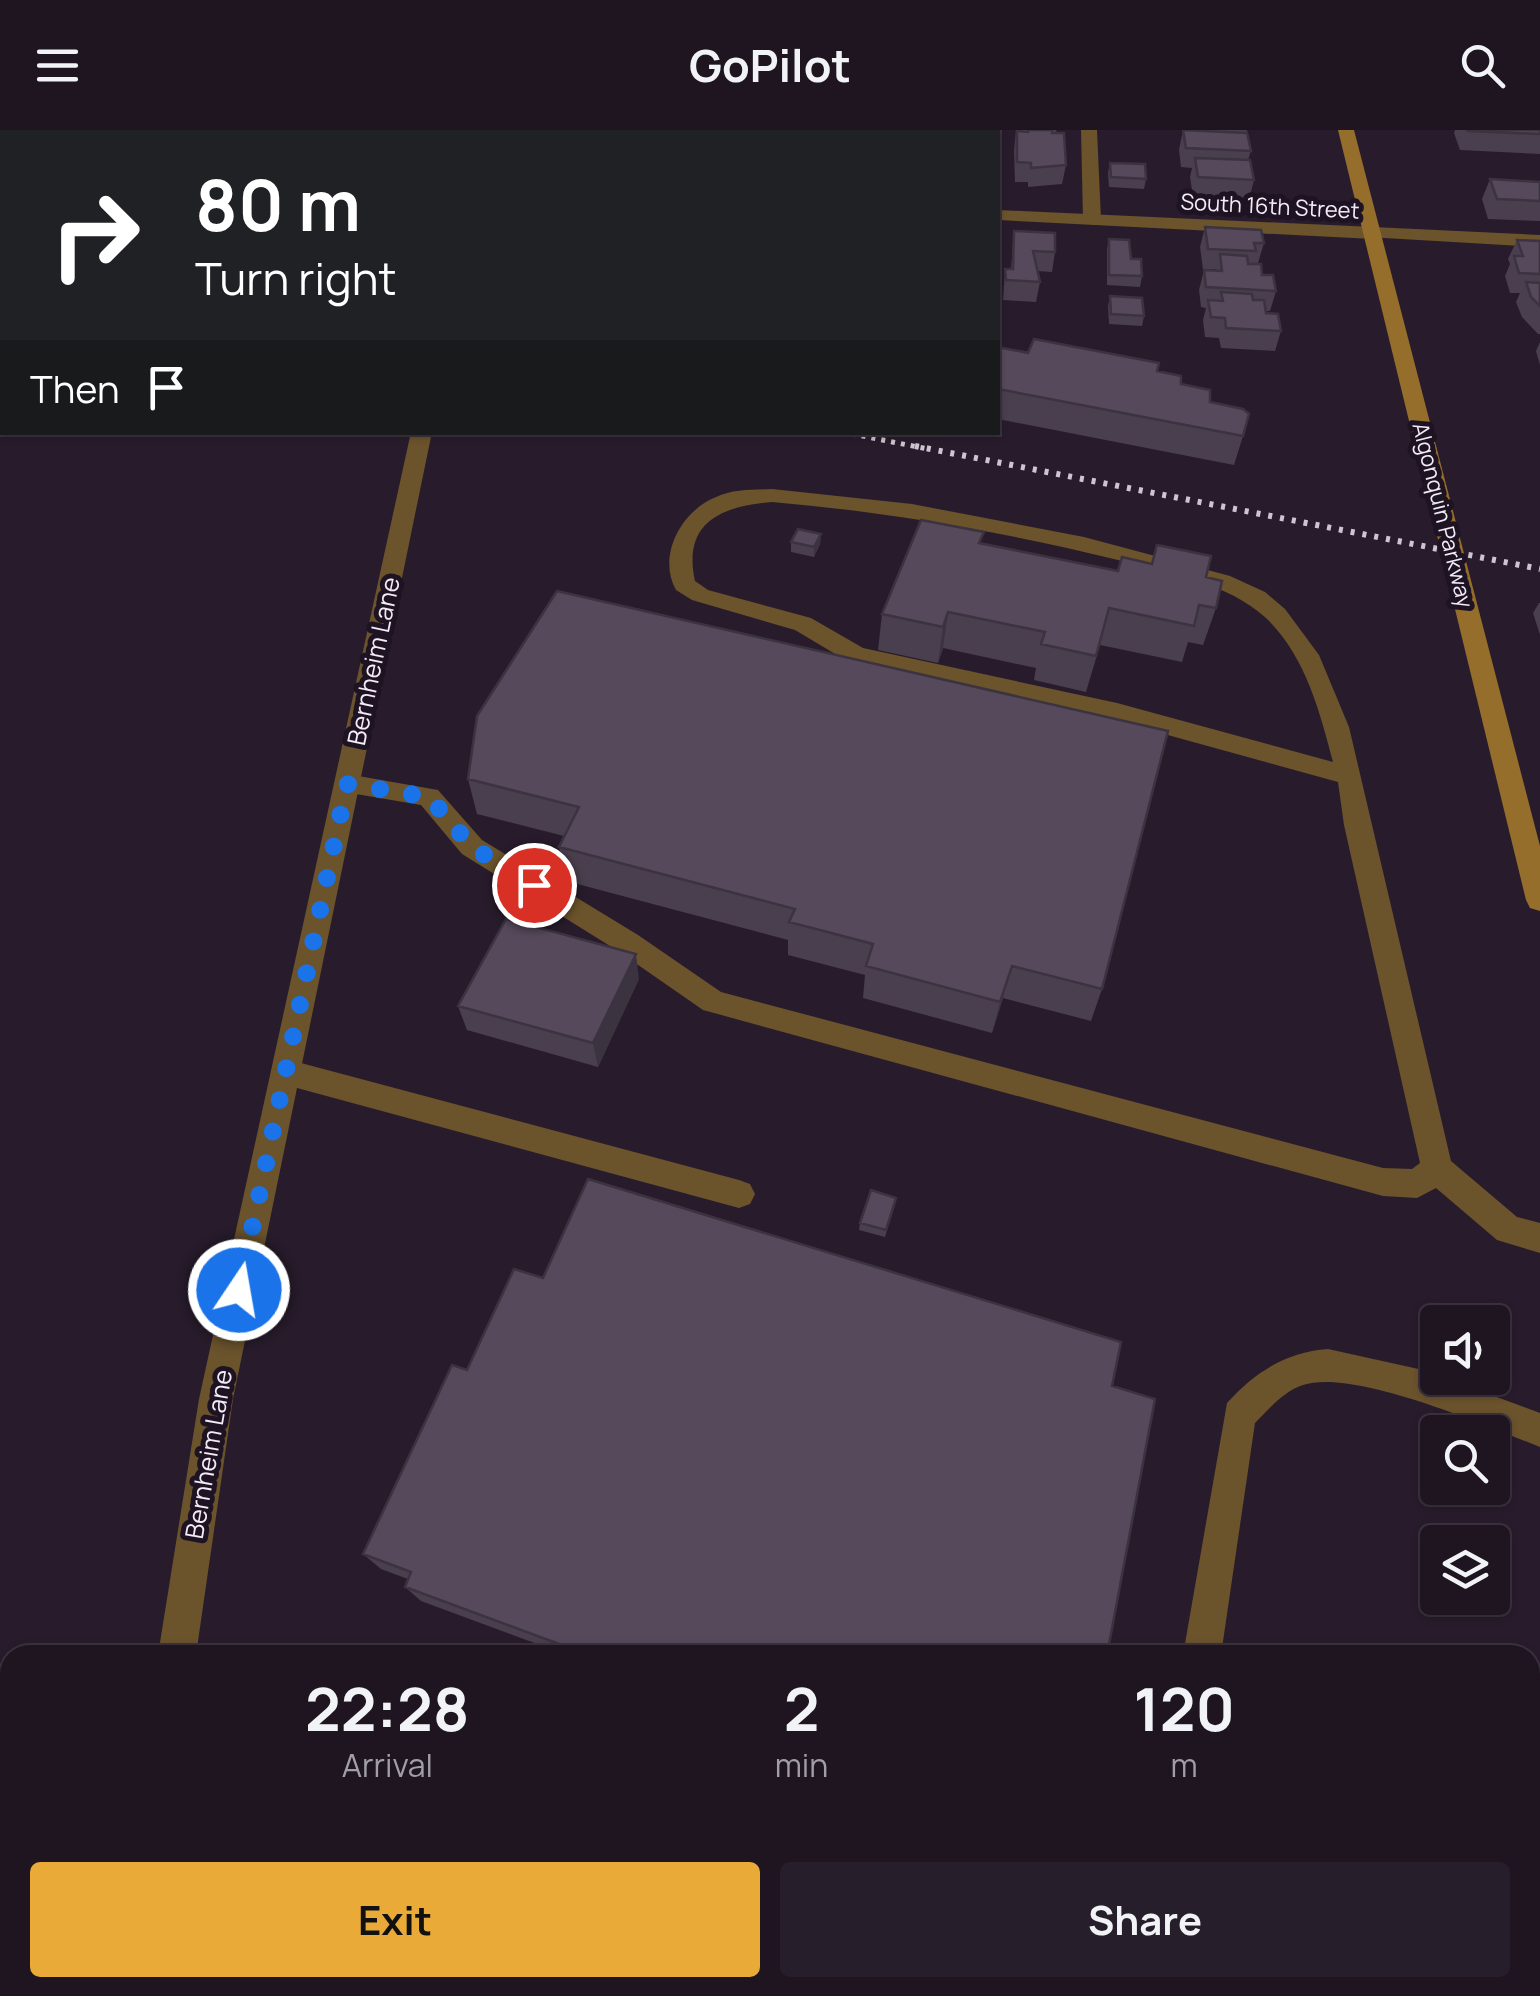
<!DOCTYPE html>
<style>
body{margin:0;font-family:Manrope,sans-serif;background:#261e2a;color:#f1f3f6;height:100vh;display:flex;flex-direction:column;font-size:38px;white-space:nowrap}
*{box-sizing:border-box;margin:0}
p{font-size:32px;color:#a19fa5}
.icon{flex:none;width:55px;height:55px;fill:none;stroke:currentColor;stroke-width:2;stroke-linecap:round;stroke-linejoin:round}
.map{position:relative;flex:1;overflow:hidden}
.details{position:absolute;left:0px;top:1515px;width:1540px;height:352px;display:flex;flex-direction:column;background:#1e1521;border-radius:30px 30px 0 0;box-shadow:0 2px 8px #0004,0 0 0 2px #3c343f}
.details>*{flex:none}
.top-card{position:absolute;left:0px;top:0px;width:1000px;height:305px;box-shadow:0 2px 8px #0004,0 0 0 2px #3c343f;background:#202124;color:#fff;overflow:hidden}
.fabs{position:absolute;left:1420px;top:1175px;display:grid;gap:20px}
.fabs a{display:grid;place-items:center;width:90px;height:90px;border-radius:10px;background:#1e1521;box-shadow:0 2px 8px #0004,0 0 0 2px #3c343f;font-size:50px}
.pin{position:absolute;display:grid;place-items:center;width:85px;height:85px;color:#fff;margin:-42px;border:5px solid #fff;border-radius:50%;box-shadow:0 2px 10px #0007}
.me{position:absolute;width:110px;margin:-55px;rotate:12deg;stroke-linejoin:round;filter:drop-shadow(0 0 8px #0008)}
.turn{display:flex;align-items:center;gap:35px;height:210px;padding:0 30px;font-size:45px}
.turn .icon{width:130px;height:130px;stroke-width:2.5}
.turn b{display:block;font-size:70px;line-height:85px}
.then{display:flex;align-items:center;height:95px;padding:0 30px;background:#0003;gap:20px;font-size:38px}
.eta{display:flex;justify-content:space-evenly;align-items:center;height:170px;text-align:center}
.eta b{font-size:60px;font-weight:700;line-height:70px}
.action{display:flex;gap:20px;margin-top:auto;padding:20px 30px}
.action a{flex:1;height:115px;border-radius:10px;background:#eaaa38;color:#111;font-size:40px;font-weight:700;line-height:115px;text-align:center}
.action a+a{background:#261e2a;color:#f1f3f6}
header{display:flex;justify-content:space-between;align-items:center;height:130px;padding:0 30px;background:#1e1521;font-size:45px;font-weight:700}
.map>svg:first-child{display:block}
</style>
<header><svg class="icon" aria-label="menu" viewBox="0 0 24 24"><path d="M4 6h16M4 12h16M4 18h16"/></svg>GoPilot<svg class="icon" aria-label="search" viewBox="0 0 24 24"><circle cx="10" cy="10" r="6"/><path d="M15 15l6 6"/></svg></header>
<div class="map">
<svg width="1540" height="1866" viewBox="0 0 1540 1866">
<rect width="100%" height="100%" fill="#281c2c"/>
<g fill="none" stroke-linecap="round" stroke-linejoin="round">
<path fill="#6b532c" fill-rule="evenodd" d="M 1081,0 L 1097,0 L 1101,90 L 1092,95 L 1083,90 Z
M 772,359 L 912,374 L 1084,407 L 1230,446 L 1265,462 L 1285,479 L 1319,525 L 1349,597 L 1451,1031 L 1517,1087 L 1540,1093 L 1540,1123 L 1497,1110 L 1436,1058 L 1417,1068 L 1383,1066 L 703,880 L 618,821 L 462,724 L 421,675 L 338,661 L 334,654 L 338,647 L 347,644 L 438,660 L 482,710 L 638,805 L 721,862 L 1383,1038 L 1412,1039 L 1420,1033 L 1344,695 L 1338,652 L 1117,591 L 847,531 L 795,500 L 692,470 L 676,460 C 657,426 681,381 716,367 C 733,359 753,360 772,359 ZM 772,372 C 889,382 1004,402 1118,430 C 1167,442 1228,453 1266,488 C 1305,525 1320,582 1333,632 L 1117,573 L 863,518 L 811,488 L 708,460 L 695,451 C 682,392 722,376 772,372 Z
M 286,929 L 739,1050 L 750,1054 L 755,1064 L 750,1074 L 739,1078 L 286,955 L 275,951 L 271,942 L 275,933 Z
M 1328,1219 L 1423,1240 L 1540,1283 L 1540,1317 C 1489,1297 1354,1238 1303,1255 C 1284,1261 1269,1279 1255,1293 L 1221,1525 L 1183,1525 L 1227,1273 C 1255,1242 1286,1222 1328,1219 Z
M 1123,1858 L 1165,1858 L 1164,1866 L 1120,1866 Z"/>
<path fill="#6b532c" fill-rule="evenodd" d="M 998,80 L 1373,97 L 1382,103 L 1373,109 L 998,90 Z
M 411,302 L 432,302 L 233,1269 L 196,1525 L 158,1525 L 199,1269 Z
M 120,1858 L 162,1858 L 162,1866 L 118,1866 Z"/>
<path fill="#6b532c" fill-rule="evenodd" d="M 1373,97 L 1540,105 L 1540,117 L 1367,107 L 1364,103 Z"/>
<path fill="#956e2c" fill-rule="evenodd" d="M 1338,0 L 1354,0 L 1540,716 L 1540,781 L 1530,778 L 1526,770 Z"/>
<path stroke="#cec5d1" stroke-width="5" stroke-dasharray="4 6" stroke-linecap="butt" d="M 842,302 L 928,319"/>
<path stroke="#cec5d1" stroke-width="6" stroke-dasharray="4 8" stroke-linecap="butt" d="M 915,316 L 1540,439"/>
</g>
<path fill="#4a3f4e" d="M 0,0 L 2,2 L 2,103 L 0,102 Z
M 283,0 L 336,0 L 333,2 L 297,2 Z
M 1016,0 L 1056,0 L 1066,35 L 1062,54 L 1028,57 L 1028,52 L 1015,52 L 1014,21 Z
M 1183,0 L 1247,0 L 1251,21 L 1248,30 L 1254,50 L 1249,69 L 1193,67 L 1190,47 L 1192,38 L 1181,37 L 1179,20 Z
M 1455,0 L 1540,0 L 1540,24 L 1460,20 L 1454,3 Z
M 1110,33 L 1146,49 L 1144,59 L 1109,57 L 1108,43 Z
M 1490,49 L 1540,52 L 1540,91 L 1488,89 L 1482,69 Z
M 1205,97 L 1264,113 L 1258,133 L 1252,134 L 1276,161 L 1270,181 L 1266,181 L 1281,201 L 1275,221 L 1221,218 L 1219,208 L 1205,207 L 1203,190 L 1206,178 L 1201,177 L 1199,160 L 1204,140 L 1216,141 L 1216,139 L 1203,139 L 1200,117 Z
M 1014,101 L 1055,122 L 1052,142 L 1037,141 L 1040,152 L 1036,172 L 1003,170 L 1005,139 L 1011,139 Z
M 1109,109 L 1131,129 L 1142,146 L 1140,157 L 1107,155 L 1107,119 Z
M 1517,110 L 1540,111 L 1540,204 L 1538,204 L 1522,187 L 1516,172 L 1520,163 L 1510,163 L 1505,146 L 1510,134 L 1508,129 Z
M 1110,166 L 1144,186 L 1142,196 L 1109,194 L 1108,176 Z
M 1540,212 L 1540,235 L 1536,221 Z
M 998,217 L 1157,242 L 1210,272 L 1243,306 L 1234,335 L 998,289 Z
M 821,404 L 820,414 L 814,427 L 791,422 L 791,412 Z
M 982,414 L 1118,441 L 1206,447 L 1216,478 L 1203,515 L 1188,512 L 1182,532 L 1100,515 L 1086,562 L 1034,550 L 1036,538 L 943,518 L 938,533 L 878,520 L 882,484 Z
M 1539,473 L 1540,473 L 1540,505 L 1533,483 Z
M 477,586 L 1102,859 L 1091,891 L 1003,868 L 992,903 L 863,868 L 865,845 L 788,825 L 788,810 L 566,751 L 559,717 L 564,706 L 477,684 L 468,649 Z
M 639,849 L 598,937 L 467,900 L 458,876 Z
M 895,1075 L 885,1107 L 859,1100 L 860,1093 Z
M 543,1148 L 1112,1256 L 1107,1525 L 567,1525 L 421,1471 L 405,1457 L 408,1449 L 381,1439 L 363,1424 L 467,1240 Z"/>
<path fill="#3c3340" d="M 821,404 L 820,414 L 814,427 L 814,417 Z
M 948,482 L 943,518 L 938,533 L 943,497 Z
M 636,824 L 639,849 L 598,937 L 593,913 Z
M 1012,836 L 1003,868 L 992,903 L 1000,872 Z"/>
<path fill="#56495b" stroke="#3c3340" stroke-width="2.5" d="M 0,0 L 34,0 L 48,2 L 2,2 L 2,69 L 0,69 Z
M 75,0 L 120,0 L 117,2 L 72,2 Z
M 558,0 L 594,0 L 594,2 L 557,2 Z
M 617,0 L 656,0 L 655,2 L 617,2 Z
M 681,0 L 720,0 L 719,2 L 680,2 Z
M 748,0 L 785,0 L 784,2 L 747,2 Z
M 832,0 L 859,0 L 859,2 L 821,2 Z
M 1028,0 L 1052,0 L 1052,3 L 1064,3 L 1066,35 L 1031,38 L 1031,33 L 1017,32 L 1017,1 L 1028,2 Z
M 1183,0 L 1247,3 L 1251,21 L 1186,18 Z
M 1467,0 L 1540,0 L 1540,4 L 1468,1 Z
M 1195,28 L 1250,30 L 1254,50 L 1198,47 Z
M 1110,33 L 1145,34 L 1146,49 L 1111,47 Z
M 1490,49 L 1540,52 L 1540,71 L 1497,69 Z
M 1205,97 L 1261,100 L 1264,113 L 1254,113 L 1256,121 L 1208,119 Z
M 1014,101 L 1055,103 L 1055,122 L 1033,121 L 1040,152 L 1006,150 L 1005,139 L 1013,139 Z
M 1109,109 L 1129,110 L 1131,129 L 1141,129 L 1142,146 L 1109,145 Z
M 1517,110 L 1540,111 L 1540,144 L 1519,143 L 1514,126 L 1523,126 Z
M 1220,124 L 1247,126 L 1248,134 L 1261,134 L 1262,145 L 1273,145 L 1276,161 L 1206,157 L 1204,140 L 1222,141 Z
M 1526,152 L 1540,153 L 1540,176 L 1531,167 Z
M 1221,162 L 1252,164 L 1253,170 L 1264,170 L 1266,183 L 1278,184 L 1281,201 L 1226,198 L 1225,188 L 1211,187 L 1208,170 L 1223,171 Z
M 1110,166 L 1142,168 L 1144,186 L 1111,184 Z
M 1034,209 L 1159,233 L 1157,241 L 1181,246 L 1181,254 L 1210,260 L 1210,272 L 1243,279 L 1249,284 L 1243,306 L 998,259 L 998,217 L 1028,223 Z
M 921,390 L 984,402 L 979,413 L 1118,441 L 1122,427 L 1152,434 L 1157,415 L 1211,426 L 1206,447 L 1222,451 L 1216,478 L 1199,475 L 1194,496 L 1109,478 L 1096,526 L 1041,514 L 1045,502 L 948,482 L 943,497 L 882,484 Z
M 798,399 L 821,404 L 814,417 L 791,412 Z
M 557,461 L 1168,601 L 1102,859 L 1012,836 L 1000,872 L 866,836 L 873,814 L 789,792 L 795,779 L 559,717 L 579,677 L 468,649 L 477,586 Z
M 506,789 L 636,824 L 593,913 L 458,876 Z
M 588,1049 L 1121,1212 L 1112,1256 L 1155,1269 L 1107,1525 L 589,1525 L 405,1457 L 411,1442 L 363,1424 L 452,1235 L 467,1240 L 514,1139 L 543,1148 Z
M 871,1060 L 896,1068 L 886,1100 L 860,1093 Z"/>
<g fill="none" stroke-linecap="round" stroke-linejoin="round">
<path stroke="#1a73e8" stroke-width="18" stroke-dasharray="0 32.4" d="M 239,1160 L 347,654 L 429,667 L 472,717 L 534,755"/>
</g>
<g text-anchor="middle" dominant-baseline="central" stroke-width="10" stroke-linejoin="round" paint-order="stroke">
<g font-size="22" fill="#f3ebf6" stroke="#1e1323">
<text transform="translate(1270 76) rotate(3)">South 16th Street</text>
<text transform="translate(1443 385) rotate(76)">Algonquin Parkway</text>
</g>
<g font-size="25" fill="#f3ebf6" stroke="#1e1323">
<text transform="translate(373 531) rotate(-78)">Bernheim Lane</text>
<text transform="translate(208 1324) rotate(-80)">Bernheim Lane</text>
</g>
</g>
</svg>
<div class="fabs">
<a><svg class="icon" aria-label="sound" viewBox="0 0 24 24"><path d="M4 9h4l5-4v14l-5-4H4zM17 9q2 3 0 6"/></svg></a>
<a><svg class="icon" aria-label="search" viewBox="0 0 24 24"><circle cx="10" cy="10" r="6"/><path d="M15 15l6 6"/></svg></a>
<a><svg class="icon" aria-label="layers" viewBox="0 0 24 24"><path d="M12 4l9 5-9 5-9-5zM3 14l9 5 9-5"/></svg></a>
</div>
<div class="pin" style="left:534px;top:755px;background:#d93025"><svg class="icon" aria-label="arrive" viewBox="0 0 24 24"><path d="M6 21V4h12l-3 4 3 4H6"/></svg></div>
<svg class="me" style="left:239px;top:1160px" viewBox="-20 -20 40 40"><circle r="17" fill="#1a73e8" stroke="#fff" stroke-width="3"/><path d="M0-11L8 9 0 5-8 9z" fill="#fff"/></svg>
<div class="top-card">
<div class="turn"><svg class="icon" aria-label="right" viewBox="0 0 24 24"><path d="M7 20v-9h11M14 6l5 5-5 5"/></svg><div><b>80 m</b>Turn right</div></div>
<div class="then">Then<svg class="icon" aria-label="arrive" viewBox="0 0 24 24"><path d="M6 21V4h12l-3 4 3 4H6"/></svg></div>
</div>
<section class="details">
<div class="eta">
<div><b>22:28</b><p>Arrival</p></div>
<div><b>2</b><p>min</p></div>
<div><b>120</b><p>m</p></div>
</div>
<div class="action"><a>Exit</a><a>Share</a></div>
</section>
</div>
